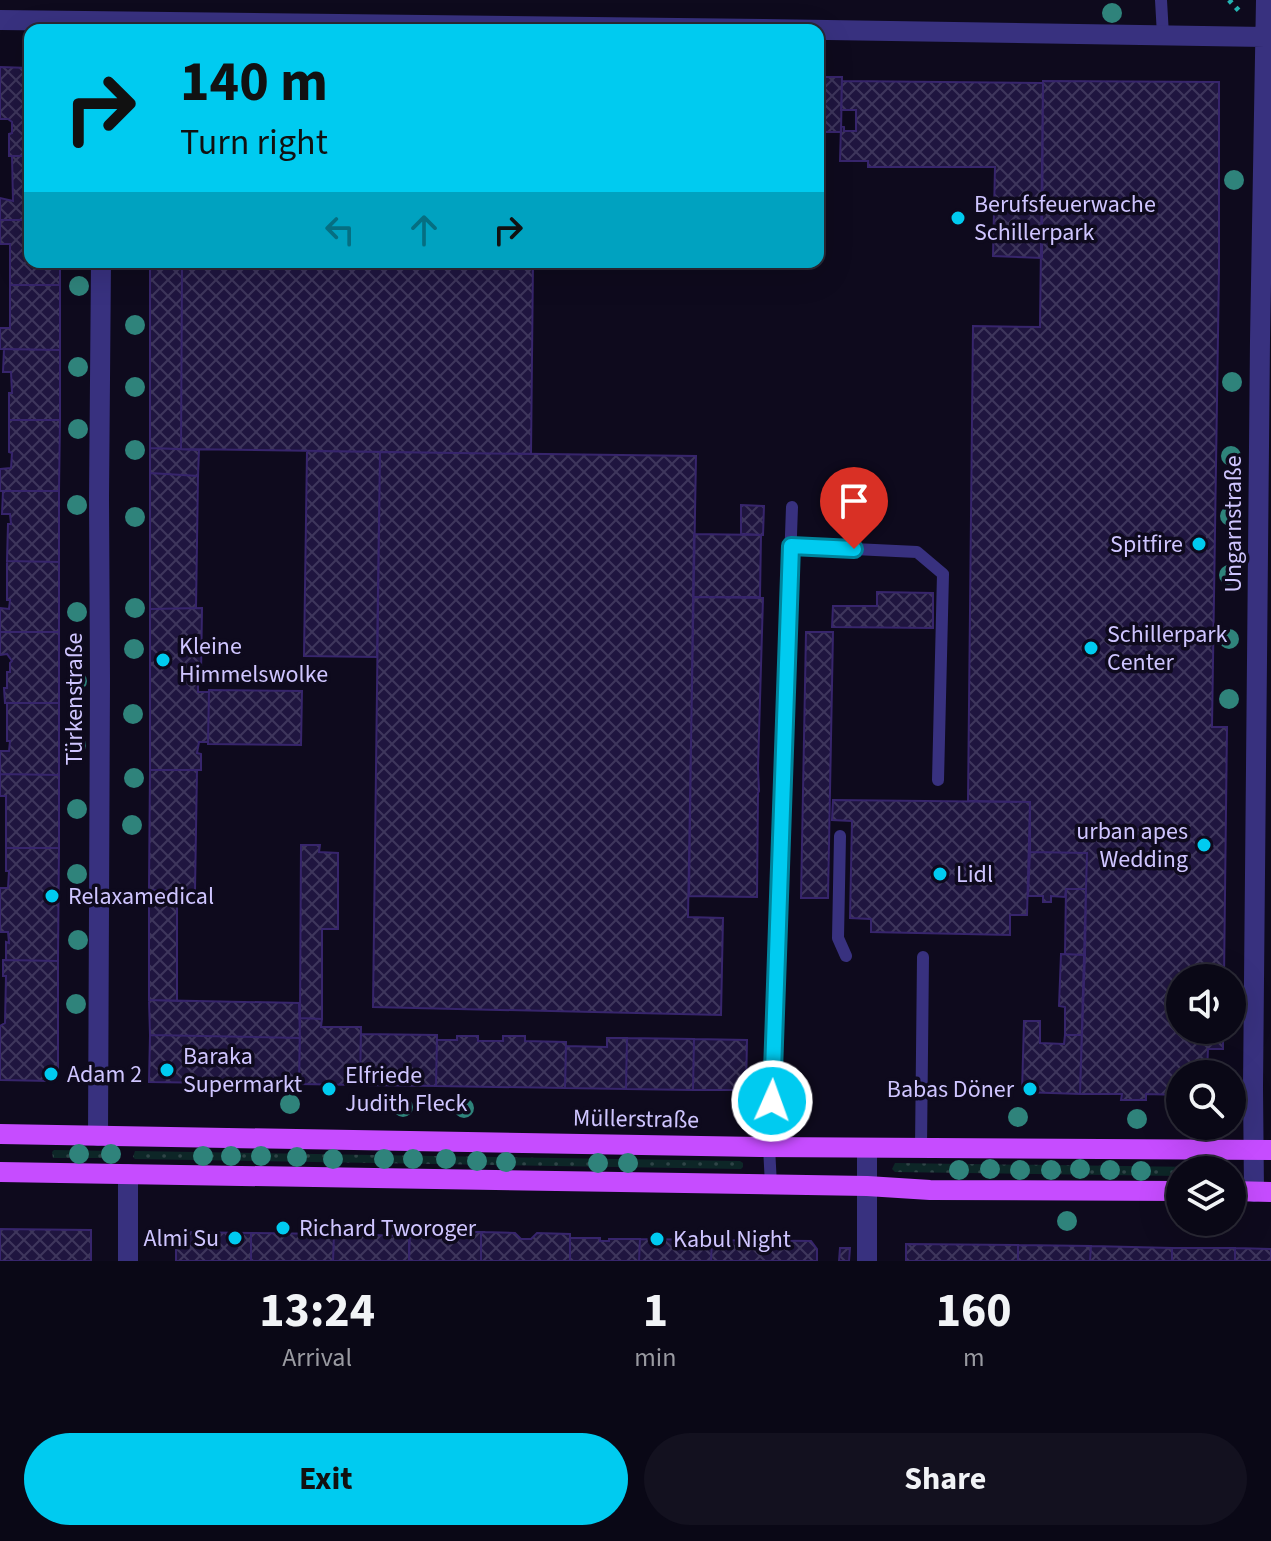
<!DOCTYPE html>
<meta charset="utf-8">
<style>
body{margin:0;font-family:"Source Sans 3",sans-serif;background:#13111f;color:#f1f3f6;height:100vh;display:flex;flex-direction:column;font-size:30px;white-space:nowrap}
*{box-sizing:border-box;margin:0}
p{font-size:26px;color:#999aa1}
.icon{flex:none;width:44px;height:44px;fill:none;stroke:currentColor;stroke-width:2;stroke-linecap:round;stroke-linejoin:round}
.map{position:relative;height:1261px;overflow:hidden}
.side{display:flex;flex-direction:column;background:#0a0816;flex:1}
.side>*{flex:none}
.hud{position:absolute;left:24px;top:24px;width:800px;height:244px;border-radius:16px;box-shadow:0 8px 32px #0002,0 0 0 2px #2a2935;background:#00cbf0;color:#111;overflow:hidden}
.buttons{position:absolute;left:1166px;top:964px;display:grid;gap:16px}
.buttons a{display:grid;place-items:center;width:80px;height:80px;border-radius:50%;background:#0a0816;box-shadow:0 8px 32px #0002,0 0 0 2px #2a2935;font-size:40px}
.pin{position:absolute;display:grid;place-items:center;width:68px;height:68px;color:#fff;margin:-82px -34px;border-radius:50% 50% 50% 0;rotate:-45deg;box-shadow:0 0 8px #0007}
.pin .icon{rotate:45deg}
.me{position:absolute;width:88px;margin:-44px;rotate:2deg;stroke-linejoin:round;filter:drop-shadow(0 0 6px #0008)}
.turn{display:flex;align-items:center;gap:28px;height:168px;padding:0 24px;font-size:36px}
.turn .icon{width:104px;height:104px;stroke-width:2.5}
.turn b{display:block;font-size:56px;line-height:68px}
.lanes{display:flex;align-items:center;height:76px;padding:0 24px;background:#0003;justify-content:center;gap:40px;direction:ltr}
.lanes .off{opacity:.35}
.eta{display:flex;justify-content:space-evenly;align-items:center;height:136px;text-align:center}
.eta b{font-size:48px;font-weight:700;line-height:56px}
.action{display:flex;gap:16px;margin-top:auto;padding:16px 24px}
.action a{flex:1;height:92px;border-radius:48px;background:#00cbf0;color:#111;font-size:32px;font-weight:700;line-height:92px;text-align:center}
.action a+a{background:#13111f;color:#f1f3f6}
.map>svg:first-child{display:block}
</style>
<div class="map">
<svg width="1271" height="1261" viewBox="0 0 1271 1261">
<defs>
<pattern id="grass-dots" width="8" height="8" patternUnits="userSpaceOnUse" patternTransform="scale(2)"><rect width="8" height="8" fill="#0d2627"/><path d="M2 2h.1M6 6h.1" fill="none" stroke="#2f4447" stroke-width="1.8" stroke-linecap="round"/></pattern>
<pattern id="building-cross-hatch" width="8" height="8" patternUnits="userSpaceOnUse" patternTransform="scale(2)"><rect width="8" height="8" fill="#1f153f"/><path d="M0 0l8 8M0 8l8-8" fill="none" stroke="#3e365c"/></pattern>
</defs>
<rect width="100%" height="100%" fill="#0e0a1d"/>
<path fill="url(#grass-dots)" d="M 54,1150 L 118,1151 L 120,1158 L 53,1158 L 52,1152 Z
M 135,1151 L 740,1161 L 743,1163 L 743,1167 L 741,1169 L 135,1159 L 133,1157 Z
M 895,1163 L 1196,1167 L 1197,1170 L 1180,1170 L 1180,1176 L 895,1172 L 892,1169 Z"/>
<path fill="url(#building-cross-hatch)" stroke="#37256c" stroke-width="2" d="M 0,67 L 30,68 L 30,156 L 9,156 L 9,134 L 12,133 L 12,122 L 8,119 L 0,119 Z
M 818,77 L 842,77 L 841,132 L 818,132 Z
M 842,81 L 1043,83 L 1042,258 L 993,256 L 995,167 L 868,167 L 868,161 L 840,161 L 841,126 L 844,127 L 844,131 L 856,131 L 856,110 L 841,110 Z
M 1043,81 L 1219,82 L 1219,270 L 1212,727 L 1227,727 L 1224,978 L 1180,978 L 1180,1030 L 1223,1030 L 1223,1049 L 1208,1049 L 1207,1074 L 1180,1074 L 1180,1095 L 1146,1094 L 1146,1100 L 1121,1100 L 1122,1094 L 1080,1094 L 1087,853 L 1030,852 L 1030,802 L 968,801 L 973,326 L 1040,327 Z
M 12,156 L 30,156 L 30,220 L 0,220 L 0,198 L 13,201 Z
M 0,220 L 30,220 L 30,262 L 60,262 L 60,285 L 10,285 L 10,244 L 0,244 Z
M 150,262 L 182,262 L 181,449 L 150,448 Z
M 182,262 L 533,262 L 531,454 L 181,449 Z
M 10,285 L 60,285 L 60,350 L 0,349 L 0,328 L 10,328 Z
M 4,349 L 60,350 L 60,420 L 9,420 L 9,393 L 12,393 L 11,372 L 3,372 Z
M 9,420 L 60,420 L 59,491 L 0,491 L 0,469 L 11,468 L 12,453 L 9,452 Z
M 150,448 L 199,450 L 198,476 L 150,473 Z
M 307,451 L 380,452 L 377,657 L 304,656 Z
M 380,452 L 696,456 L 688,917 L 723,918 L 721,1015 L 373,1007 Z
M 150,473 L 198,476 L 196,608 L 150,609 Z
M 3,491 L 59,491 L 59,562 L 7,561 L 8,524 L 11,524 L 10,514 L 2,514 Z
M 741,505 L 764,506 L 763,535 L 741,534 Z
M 694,534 L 761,535 L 760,597 L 693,597 Z
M 7,561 L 59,562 L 59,632 L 0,632 L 0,608 L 9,609 L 10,600 L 7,600 Z
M 877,592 L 933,593 L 933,628 L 832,627 L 833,606 L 877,606 Z
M 693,597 L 763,598 L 758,768 L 759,791 L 758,793 L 757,897 L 689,896 Z
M 202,608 L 201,675 L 198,676 L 198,692 L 209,692 L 208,742 L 199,742 L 197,753 L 201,754 L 201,770 L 150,770 L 150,609 Z
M 0,632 L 59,632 L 59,703 L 5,703 L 4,688 L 7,688 L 7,672 L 10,672 L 10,663 L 12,661 L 7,654 L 0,655 Z
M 806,632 L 833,632 L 828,898 L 801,898 Z
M 209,690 L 302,691 L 301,745 L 208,744 Z
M 7,703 L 59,703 L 59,775 L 0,774 L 0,751 L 9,751 L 10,741 L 7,741 Z
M 150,770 L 197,770 L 195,891 L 149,890 Z
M 0,774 L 59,775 L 59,848 L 6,848 L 6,796 L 0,796 Z
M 833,800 L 1030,802 L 1027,915 L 1010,915 L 1010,935 L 871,932 L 871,919 L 850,918 L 852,821 L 832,820 Z
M 301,845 L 320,845 L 319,852 L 338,853 L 338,929 L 322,929 L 322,1019 L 300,1018 Z
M 6,848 L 59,848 L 58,961 L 6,960 L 6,942 L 9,943 L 8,932 L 0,932 L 0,888 L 8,888 L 9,871 L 6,871 Z
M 1030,852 L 1087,853 L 1086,889 L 1066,889 L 1065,897 L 1051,896 L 1051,902 L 1043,902 L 1043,896 L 1028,896 Z
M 1066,889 L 1086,889 L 1085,955 L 1065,954 Z
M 149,890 L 177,891 L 177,904 L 149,903 Z
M 149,903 L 177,904 L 177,1001 L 149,1000 Z
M 1061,954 L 1085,955 L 1082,1035 L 1065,1035 L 1065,1007 L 1059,1006 Z
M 3,960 L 58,961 L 58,1073 L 50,1081 L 0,1080 L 0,1026 L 5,1023 L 6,976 L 3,976 Z
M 149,1000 L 299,1003 L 300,1038 L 150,1035 Z
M 300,1018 L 322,1019 L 321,1027 L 361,1027 L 360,1085 L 299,1084 Z
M 1024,1021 L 1040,1021 L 1040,1043 L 1064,1044 L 1065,1035 L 1082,1035 L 1080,1094 L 1022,1092 Z
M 361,1034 L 437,1035 L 436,1086 L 360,1085 Z
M 150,1035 L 300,1038 L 299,1084 L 149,1082 Z
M 457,1036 L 478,1036 L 478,1041 L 503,1041 L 503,1036 L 525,1036 L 525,1041 L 566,1042 L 565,1088 L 436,1086 L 437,1040 L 457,1040 Z
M 607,1038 L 627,1038 L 626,1089 L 565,1088 L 566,1046 L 607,1047 Z
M 627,1038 L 694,1039 L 693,1090 L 626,1089 Z
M 694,1039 L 747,1040 L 746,1090 L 693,1090 Z
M 0,1229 L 91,1230 L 91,1261 L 0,1261 Z
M 410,1231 L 435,1232 L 441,1238 L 450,1238 L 457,1232 L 483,1232 L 481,1234 L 481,1261 L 409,1261 Z
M 176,1232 L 251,1233 L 251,1261 L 176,1261 Z
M 483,1232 L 515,1233 L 521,1239 L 531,1239 L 537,1233 L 570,1234 L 570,1261 L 481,1261 L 481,1234 Z
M 251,1233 L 334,1234 L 333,1261 L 251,1261 Z
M 334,1234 L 409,1236 L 409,1261 L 333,1261 Z
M 570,1238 L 600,1238 L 600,1241 L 609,1241 L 609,1239 L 640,1239 L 639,1261 L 570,1261 Z
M 640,1239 L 712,1240 L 711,1261 L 639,1261 Z
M 712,1240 L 811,1241 L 817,1249 L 817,1261 L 711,1261 Z
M 906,1244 L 1018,1245 L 1018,1261 L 906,1261 Z
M 1018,1245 L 1091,1246 L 1090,1261 L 1018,1261 Z
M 1091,1246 L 1172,1248 L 1172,1261 L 1090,1261 Z
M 840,1248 L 850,1248 L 849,1261 L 839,1261 Z
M 1172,1248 L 1235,1248 L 1235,1261 L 1172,1261 Z
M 1235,1248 L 1271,1249 L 1271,1261 L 1235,1261 Z"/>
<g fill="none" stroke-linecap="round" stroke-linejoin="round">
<path stroke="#24b4b3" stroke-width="5" stroke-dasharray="4 6" stroke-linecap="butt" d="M 1229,0 L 1242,14"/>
<path stroke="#38317f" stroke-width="12" d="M 1161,0 L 1163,35
M 791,546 L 917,552 L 943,574 L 938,780
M 840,836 L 838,938 L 846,956
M 921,1148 L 923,957
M 771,1185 L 769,1147 L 792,507"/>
<path stroke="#38317f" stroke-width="20" d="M 0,20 L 764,29 L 1265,37
M 98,1136 L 100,681 L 99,497 L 101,262
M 867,1148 L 867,1261
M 128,1174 L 128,1261
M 1254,1192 L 1253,1088 L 1260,340 L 1266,0"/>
<path stroke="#c64cff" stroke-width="20" d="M 0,1134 L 760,1147 L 1271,1150
M 0,1172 L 867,1186 L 930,1190 L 1180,1191
M 1232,1191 L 1271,1192"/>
</g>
<g fill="#2f837b">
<circle cx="1112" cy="13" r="10"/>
<circle cx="1234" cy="180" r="10"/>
<circle cx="79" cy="286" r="10"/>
<circle cx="135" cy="325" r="10"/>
<circle cx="78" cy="367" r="10"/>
<circle cx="1232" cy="382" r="10"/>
<circle cx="135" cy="387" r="10"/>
<circle cx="78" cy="429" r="10"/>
<circle cx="135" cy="450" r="10"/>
<circle cx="1231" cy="456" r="10"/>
<circle cx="77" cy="505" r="10"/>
<circle cx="1230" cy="516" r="10"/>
<circle cx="135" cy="517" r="10"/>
<circle cx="1229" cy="575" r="10"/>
<circle cx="135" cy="608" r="10"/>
<circle cx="77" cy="612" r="10"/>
<circle cx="1229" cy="639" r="10"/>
<circle cx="134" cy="649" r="10"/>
<circle cx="77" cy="681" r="10"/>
<circle cx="1229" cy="699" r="10"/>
<circle cx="133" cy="714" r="10"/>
<circle cx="76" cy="745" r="10"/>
<circle cx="134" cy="778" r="10"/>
<circle cx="77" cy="809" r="10"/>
<circle cx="132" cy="825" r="10"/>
<circle cx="77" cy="874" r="10"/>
<circle cx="78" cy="940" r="10"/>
<circle cx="76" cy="1004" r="10"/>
<circle cx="290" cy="1104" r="10"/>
<circle cx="403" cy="1107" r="10"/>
<circle cx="464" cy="1108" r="10"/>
<circle cx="1018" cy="1117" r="10"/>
<circle cx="1137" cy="1119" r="10"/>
<circle cx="79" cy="1154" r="10"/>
<circle cx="111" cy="1154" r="10"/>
<circle cx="203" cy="1156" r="10"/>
<circle cx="231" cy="1156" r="10"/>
<circle cx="261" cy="1156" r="10"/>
<circle cx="297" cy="1157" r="10"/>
<circle cx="333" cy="1159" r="10"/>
<circle cx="384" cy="1159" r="10"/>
<circle cx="413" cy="1159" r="10"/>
<circle cx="446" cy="1159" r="10"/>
<circle cx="477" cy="1161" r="10"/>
<circle cx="506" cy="1162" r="10"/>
<circle cx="598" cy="1163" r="10"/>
<circle cx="628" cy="1163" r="10"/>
<circle cx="990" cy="1169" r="10"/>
<circle cx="1080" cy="1169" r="10"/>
<circle cx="959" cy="1170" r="10"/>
<circle cx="1020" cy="1170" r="10"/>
<circle cx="1051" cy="1170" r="10"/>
<circle cx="1110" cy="1170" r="10"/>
<circle cx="1141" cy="1171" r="10"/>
<circle cx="1067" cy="1221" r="10"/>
</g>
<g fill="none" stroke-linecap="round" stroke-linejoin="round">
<g stroke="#00849c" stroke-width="20">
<path id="route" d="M 772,1101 L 791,546 L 854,549"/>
</g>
<use href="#route" stroke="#00cbf0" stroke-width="14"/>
</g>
<g fill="#00cbf0" stroke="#0e0a1d" stroke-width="3">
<circle cx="958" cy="218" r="8"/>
<circle cx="1199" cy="544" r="8"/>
<circle cx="1091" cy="648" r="8"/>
<circle cx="163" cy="660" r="8"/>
<circle cx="1204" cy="845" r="8"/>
<circle cx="940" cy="874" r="8"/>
<circle cx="52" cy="896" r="8"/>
<circle cx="167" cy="1070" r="8"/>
<circle cx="51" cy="1074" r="8"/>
<circle cx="329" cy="1089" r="8"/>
<circle cx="1030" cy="1089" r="8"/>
<circle cx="283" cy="1228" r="8"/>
<circle cx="235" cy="1238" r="8"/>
<circle cx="657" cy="1239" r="8"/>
</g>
<g text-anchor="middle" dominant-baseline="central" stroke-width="7" stroke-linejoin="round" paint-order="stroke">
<g font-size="24" fill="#cfc5ff" stroke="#0e0a1d" text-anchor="start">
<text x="974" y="204">Berufsfeuerwache<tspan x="974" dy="28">Schillerpark</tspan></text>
<text x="1183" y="544" text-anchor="end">Spitfire</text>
<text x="1107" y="634">Schillerpark<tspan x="1107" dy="28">Center</tspan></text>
<text x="179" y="646">Kleine<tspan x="179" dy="28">Himmelswolke</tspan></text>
<text x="1188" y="831" text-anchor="end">urban apes<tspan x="1188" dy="28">Wedding</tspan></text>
<text x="956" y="874">Lidl</text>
<text x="68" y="896">Relaxamedical</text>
<text x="183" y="1056">Baraka<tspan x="183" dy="28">Supermarkt</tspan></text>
<text x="67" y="1074">Adam 2</text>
<text x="345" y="1075">Elfriede<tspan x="345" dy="28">Judith Fleck</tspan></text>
<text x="1014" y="1089" text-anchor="end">Babas Döner</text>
<text x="299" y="1228">Richard Tworoger</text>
<text x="219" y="1238" text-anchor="end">Almi Su</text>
<text x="673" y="1239">Kabul Night</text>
</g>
<g font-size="24" fill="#cfc5ff" stroke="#0e0a1d">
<text transform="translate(1233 524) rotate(-90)">Ungarnstraße</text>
<text transform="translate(74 699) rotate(-90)">Türkenstraße</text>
<text transform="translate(636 1119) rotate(1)">Müllerstraße</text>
</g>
</g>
</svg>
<div class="buttons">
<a><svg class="icon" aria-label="sound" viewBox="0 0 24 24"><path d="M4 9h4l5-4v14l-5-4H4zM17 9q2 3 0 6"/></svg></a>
<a><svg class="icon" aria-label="search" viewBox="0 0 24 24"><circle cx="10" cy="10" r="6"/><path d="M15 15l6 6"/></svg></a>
<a><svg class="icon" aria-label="layers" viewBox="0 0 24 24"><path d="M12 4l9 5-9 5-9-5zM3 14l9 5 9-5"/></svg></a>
</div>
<div class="pin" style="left:854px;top:549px;background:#d93025"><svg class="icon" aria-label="arrive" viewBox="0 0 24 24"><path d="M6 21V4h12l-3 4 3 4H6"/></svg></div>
<svg class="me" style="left:772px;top:1101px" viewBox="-20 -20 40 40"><circle r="17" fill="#00cbf0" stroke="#fff" stroke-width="3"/><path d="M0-11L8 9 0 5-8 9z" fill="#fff"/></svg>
<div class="hud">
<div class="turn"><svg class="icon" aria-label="right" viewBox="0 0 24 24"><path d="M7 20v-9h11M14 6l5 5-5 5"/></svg><div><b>140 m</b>Turn right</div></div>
<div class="lanes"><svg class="icon off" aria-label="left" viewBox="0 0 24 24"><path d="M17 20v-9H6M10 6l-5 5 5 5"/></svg><svg class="icon off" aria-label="ahead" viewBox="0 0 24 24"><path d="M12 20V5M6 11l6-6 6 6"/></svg><svg class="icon" aria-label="right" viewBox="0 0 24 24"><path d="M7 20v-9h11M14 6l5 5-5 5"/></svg></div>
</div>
</div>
<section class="side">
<div class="eta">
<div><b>13:24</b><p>Arrival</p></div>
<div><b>1</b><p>min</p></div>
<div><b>160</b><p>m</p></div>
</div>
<div class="action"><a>Exit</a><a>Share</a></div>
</section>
